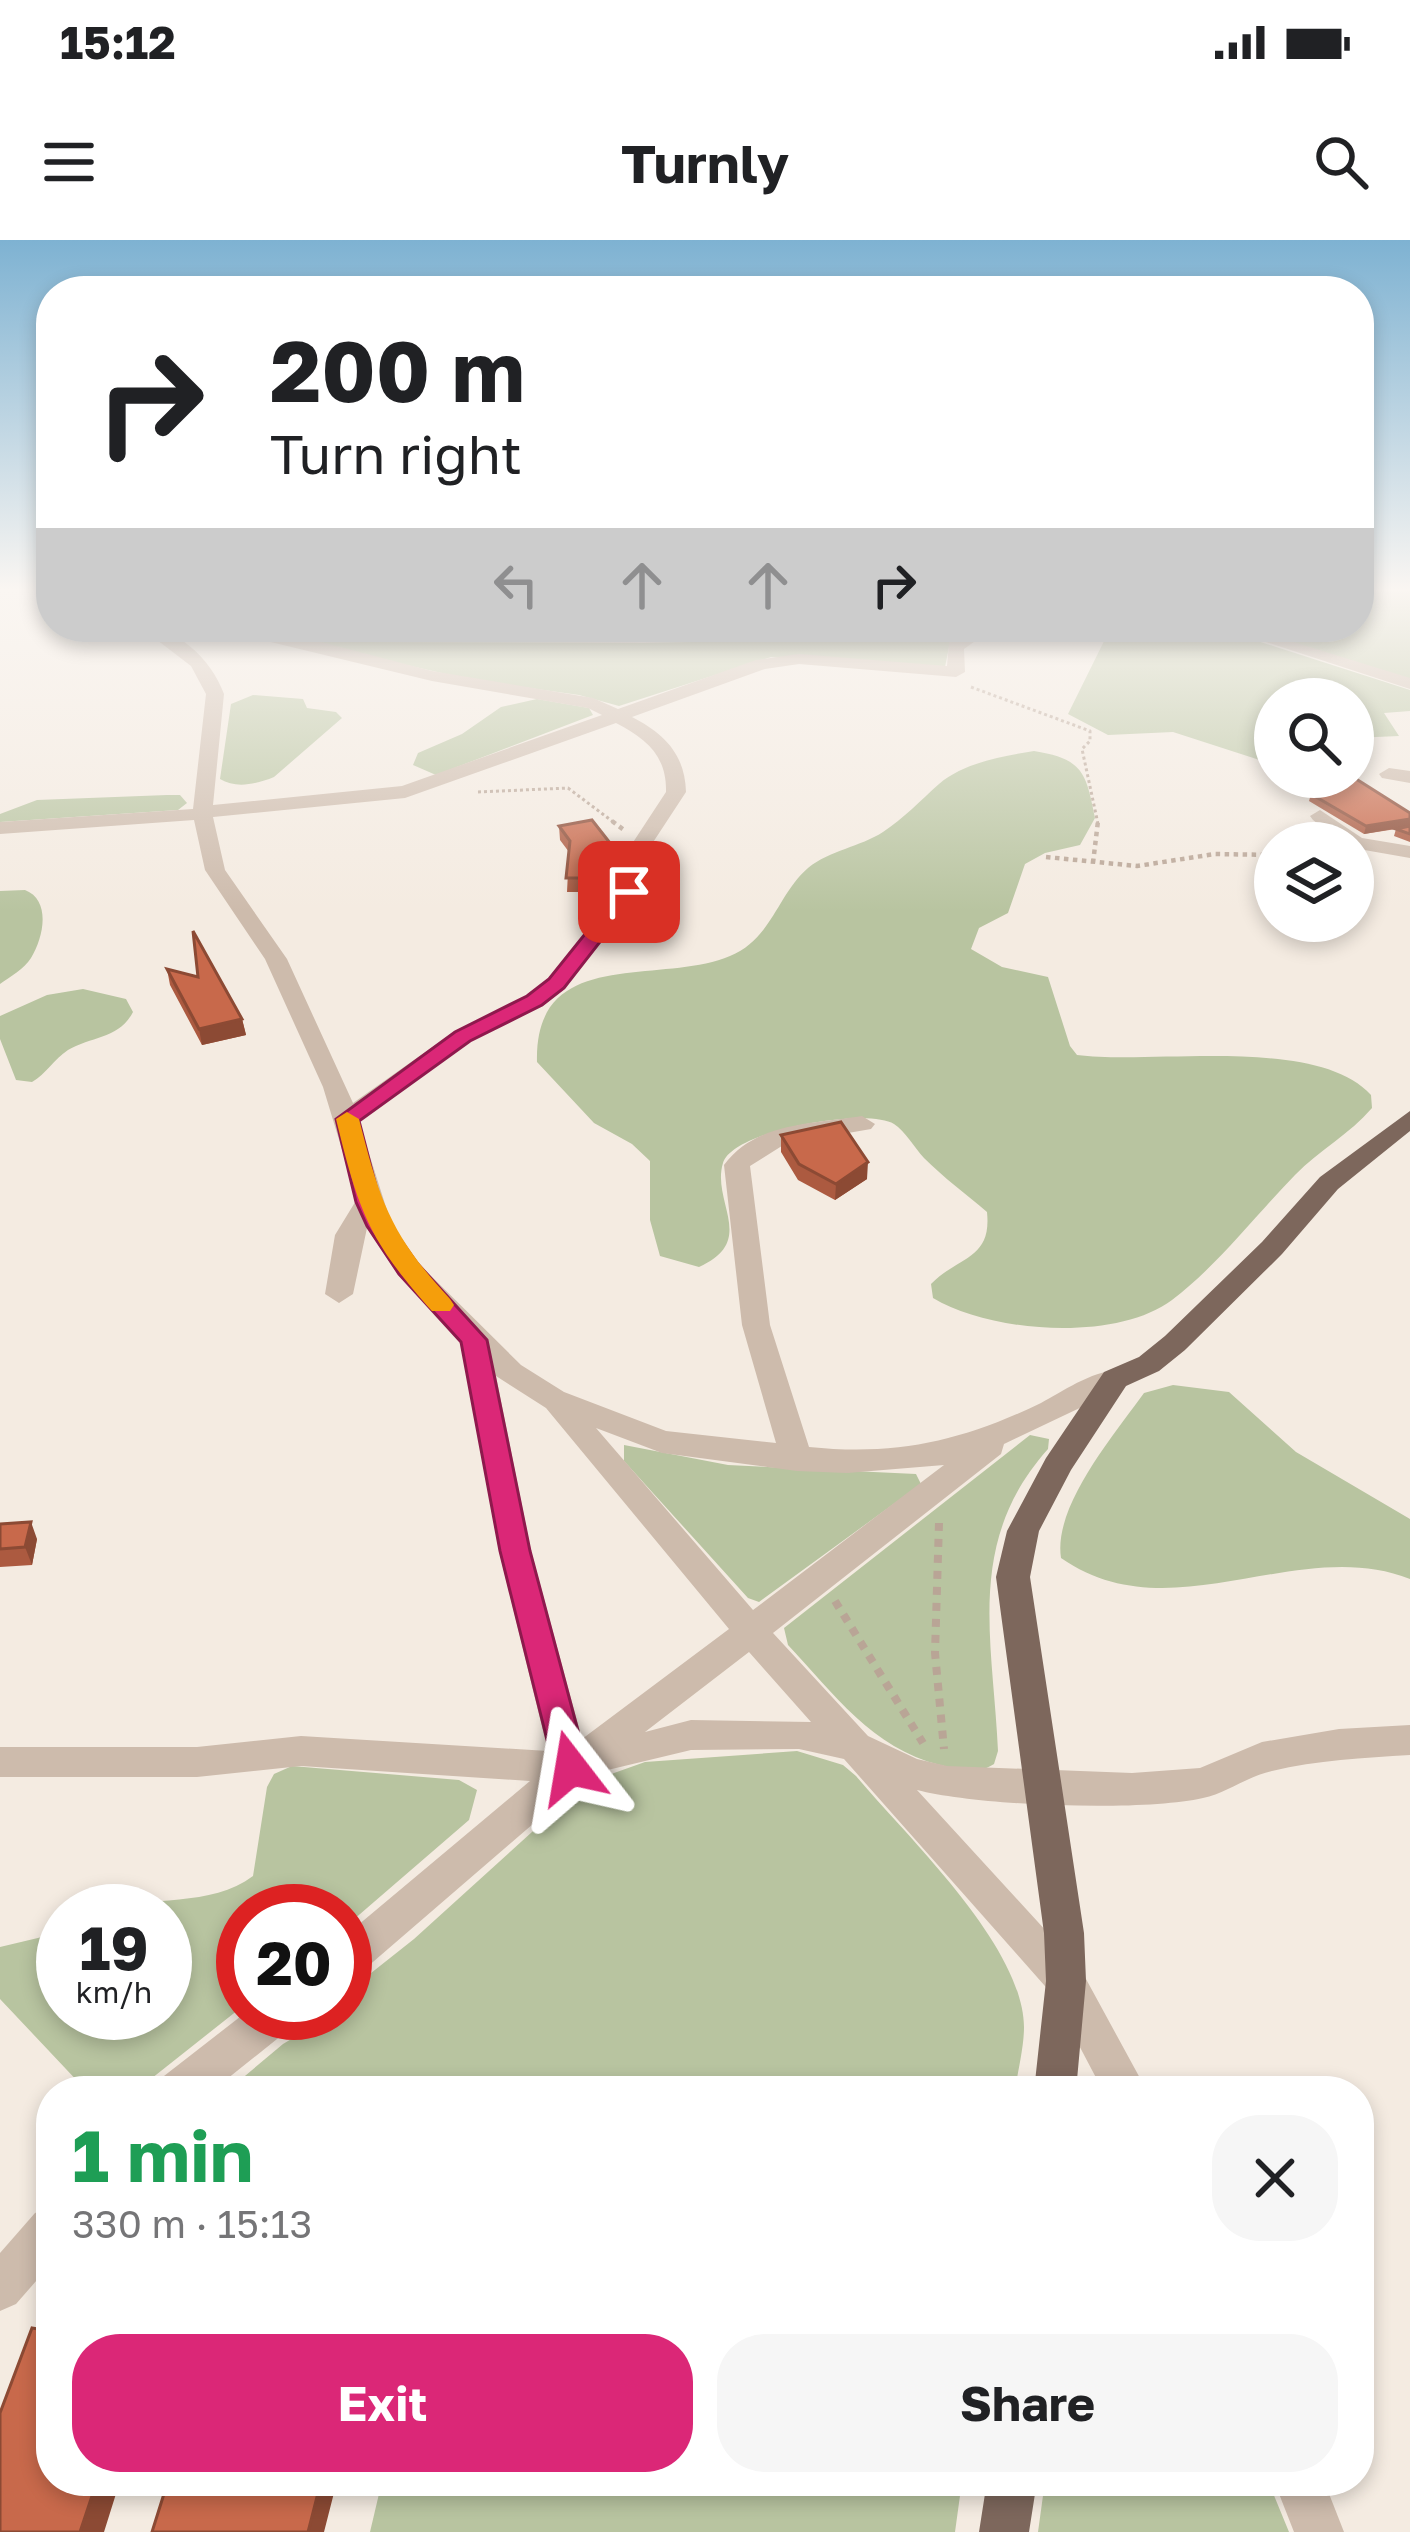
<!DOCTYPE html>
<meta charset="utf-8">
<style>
body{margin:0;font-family:"Golos Text",sans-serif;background:#f6f6f6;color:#202124;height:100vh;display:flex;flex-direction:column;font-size:45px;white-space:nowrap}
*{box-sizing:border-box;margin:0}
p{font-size:39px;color:#757577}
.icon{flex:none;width:66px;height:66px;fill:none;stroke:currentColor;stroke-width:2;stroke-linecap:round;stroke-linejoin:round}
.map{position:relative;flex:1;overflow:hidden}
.sheet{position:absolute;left:36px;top:1836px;width:1338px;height:420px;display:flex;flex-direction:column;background:#fff;border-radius:48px;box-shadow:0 6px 18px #0003}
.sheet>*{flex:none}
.guide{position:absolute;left:36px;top:36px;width:1338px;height:366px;border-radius:48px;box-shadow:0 6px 18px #0003;background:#fff;color:#202124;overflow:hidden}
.fabs{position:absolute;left:1254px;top:438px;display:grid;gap:24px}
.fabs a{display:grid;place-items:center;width:120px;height:120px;border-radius:50%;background:#fff;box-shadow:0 6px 18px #0003;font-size:60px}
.speed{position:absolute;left:36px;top:1644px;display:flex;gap:24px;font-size:60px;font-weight:700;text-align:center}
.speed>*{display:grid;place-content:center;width:156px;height:156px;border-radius:50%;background:#fff;box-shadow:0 6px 18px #0003;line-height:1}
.speed small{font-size:30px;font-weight:400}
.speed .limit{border:18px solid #d22;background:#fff;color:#111}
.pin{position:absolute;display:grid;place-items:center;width:102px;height:102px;color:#fff;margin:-51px;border-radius:24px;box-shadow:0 6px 18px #0006}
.me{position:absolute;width:132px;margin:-66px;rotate:346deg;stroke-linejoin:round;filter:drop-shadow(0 0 9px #0008)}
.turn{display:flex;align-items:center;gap:42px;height:252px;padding:0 36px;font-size:54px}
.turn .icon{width:156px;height:156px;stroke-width:2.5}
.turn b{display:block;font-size:84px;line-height:102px}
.lanes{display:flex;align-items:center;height:114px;padding:0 36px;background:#0003;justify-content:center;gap:60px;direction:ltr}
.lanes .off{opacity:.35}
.round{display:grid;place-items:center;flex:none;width:126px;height:126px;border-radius:48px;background:#f6f6f6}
.summary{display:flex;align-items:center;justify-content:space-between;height:204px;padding:0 36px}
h1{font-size:72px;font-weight:700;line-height:90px;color:#1e9e55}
.button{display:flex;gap:24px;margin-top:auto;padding:24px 36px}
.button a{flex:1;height:138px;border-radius:48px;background:#db2777;color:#fff;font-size:48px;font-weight:700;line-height:138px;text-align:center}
.button a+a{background:#f6f6f6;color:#202124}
.status{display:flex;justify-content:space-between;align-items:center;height:84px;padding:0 60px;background:#fff;direction:ltr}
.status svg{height:33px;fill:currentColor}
header{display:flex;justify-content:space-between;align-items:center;height:156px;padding:0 36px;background:#fff;font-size:54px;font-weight:700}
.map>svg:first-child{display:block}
</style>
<div class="status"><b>15:12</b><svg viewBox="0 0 49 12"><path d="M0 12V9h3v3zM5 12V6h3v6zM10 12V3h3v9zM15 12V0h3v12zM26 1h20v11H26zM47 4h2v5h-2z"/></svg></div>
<header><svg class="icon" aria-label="menu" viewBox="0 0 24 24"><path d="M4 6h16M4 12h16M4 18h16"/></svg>Turnly<svg class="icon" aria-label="search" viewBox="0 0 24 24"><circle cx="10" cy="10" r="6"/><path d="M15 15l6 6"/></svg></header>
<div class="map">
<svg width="1410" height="2292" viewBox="0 0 1410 2292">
<rect width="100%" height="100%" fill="#f4ebe1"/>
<path fill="#b8c4a0" d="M 1359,351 L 1410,351 L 1410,440 L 1241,387 L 1359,387 Z
M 548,387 L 980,387 L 965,393 L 737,396 L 580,392 Z
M 1111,387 L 1214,387 L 1410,450 L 1410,471 L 1384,473 L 1399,496 L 1353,498 L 1353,459 L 1275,459 L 1275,525 L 1173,492 L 1108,495 L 1068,474 Z
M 303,397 L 356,402 L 645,403 L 936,397 L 950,402 L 945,427 L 771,417 L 619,466 L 579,455 L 472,440 L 297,400 Z
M 253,455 L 303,459 L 307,468 L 336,472 L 342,478 L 274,537 C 257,544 236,549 220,539 L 231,464 Z
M 537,459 L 589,468 L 593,475 L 436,535 L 413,525 L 418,513 L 462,494 L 501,467 Z
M 1034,511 C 1083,519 1086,532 1095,578 L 1080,605 L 1045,613 L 1025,624 L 1008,673 L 979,688 L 971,709 L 1002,727 L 1048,737 L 1070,806 L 1077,815 C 1153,825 1317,795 1371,855 L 1372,868 C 1350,894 1319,910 1295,935 C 1255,976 1218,1025 1172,1060 C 1116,1102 991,1093 933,1058 L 931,1044 C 958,1016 992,1020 987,972 C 966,954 944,938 924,918 C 914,907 905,891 894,884 C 867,867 733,890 723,923 C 711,962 758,1001 699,1027 L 660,1016 L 650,980 L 650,921 L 632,904 L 594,883 L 537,822 C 534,705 659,746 730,716 C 772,699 777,655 808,628 C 830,610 860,607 883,592 C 903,579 921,560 939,544 C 963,523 1003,516 1034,511 Z
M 167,555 L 180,555 L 187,563 L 178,570 L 0,582 L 0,574 L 37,560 Z
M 25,650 C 51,660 44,697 31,718 C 24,729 10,737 0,744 L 0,651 Z
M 83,749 L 126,759 L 133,772 C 119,799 92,796 68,810 C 54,819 46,834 32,842 L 16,840 L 0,799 L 0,776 L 47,755 Z
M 1173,1145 L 1229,1152 L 1296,1212 L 1410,1279 L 1410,1339 C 1298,1294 1171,1395 1061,1318 C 1053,1266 1114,1195 1144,1153 Z
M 1030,1195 L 1049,1199 L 1048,1209 C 965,1302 993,1399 998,1511 L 994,1524 C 975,1536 961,1530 940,1525 C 872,1508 834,1454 788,1405 L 784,1388 Z
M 624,1205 L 728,1225 L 916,1234 L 921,1244 L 759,1362 L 748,1358 L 624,1221 Z
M 797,1511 L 843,1525 L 856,1536 C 907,1597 1023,1705 1024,1787 C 1024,1807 1018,1830 1015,1851 L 227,1851 L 283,1804 L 335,1773 L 345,1773 L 349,1756 L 361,1741 L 414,1699 L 586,1543 L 645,1522 Z
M 292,1526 L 459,1540 L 477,1550 L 469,1580 L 345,1687 L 345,1671 L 243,1671 L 243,1766 L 142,1846 L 127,1851 L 82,1846 L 0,1759 L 0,1707 L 63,1692 L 63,1773 L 165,1773 L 165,1671 L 100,1671 C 149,1655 211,1668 253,1636 L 267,1547 L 274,1534 Z
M 382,2241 L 962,2241 L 955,2292 L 370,2292 Z
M 1045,2241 L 1268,2241 L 1289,2292 L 1038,2292 Z"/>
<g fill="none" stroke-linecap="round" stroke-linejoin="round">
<path stroke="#b9a596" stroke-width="3" stroke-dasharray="3 3" stroke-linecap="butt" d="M 379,399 L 581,399
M 971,447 L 1090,491 L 1090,501 L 1082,509 L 1098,584
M 478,552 L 568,548 L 616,584"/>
<path stroke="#b9a596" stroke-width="4.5" stroke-dasharray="4.5 4.5" stroke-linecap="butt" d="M 612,581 L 624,590
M 1046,617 L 1137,626 L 1215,614 L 1275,615
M 1093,623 L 1098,581"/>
<path stroke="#b9a596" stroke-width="8" stroke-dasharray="8 8" stroke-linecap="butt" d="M 939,1283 L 935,1413 L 944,1509
M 835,1361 L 923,1503"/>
<path fill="#cdbbac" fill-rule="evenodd" d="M 140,387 C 178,387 211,419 224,454 L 213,565 L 402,546 L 602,475 L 588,468 L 432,441 L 208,387 L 268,388 L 432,431 L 593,458 L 618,469 L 756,420 L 799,414 L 947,426 L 949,403 L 976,387 L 995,387 L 964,409 L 965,432 L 956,437 L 799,424 L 765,429 L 632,477 C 663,493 685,513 686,552 L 646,613 L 640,652 L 565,748 L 543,766 L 471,801 L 359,882 L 392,986 L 418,1023 L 521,1125 L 564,1152 L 666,1191 L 776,1203 L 742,1085 L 724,925 C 756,882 813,884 862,876 L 875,884 L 871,889 L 785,904 L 750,926 L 770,1085 L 809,1207 C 897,1216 962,1201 1041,1163 C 1064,1151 1100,1125 1126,1132 L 1130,1139 L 1126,1146 L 1004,1204 L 1001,1214 L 773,1393 L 868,1496 L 917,1519 L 947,1526 L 1132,1533 L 1200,1528 L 1262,1502 L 1339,1489 L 1410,1485 L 1410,1515 C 1364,1518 1317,1520 1272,1531 C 1248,1536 1227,1553 1203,1558 C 1142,1572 978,1566 917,1550 L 1080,1728 L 1147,1851 L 1103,1851 L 1052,1754 L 844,1519 L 799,1509 L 691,1510 L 591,1534 L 359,1734 L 345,1739 L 345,1696 L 530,1541 L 301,1526 L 197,1537 L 0,1537 L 0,1507 L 197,1507 L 301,1496 L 548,1511 L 499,1311 L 460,1098 L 398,1035 L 367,988 L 353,1054 L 339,1063 L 325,1054 L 335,995 L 357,959 L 323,847 L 265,719 L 205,630 L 194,580 L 0,594 L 0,582 L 193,569 L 206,454 L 191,426 ZM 616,483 C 645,498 667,515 666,552 L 626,613 L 619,651 L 549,738 L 527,756 L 455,791 L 353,863 L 287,719 L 225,630 L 213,577 L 405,558 ZM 496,1136 L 546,1168 L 729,1389 L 582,1499 L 531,1311 ZM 596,1188 L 662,1213 L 797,1231 L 847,1233 L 944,1225 L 753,1370 ZM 749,1412 L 811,1482 L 691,1480 L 645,1492 Z
M 1220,387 L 1245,387 L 1410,438 L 1410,449 Z
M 1389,528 L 1410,531 L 1410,543 L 1382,538 L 1379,534 Z
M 1320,570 L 1362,598 L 1410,606 L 1410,618 L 1353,608 L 1353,603 L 1343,603 L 1313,580 L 1310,576 Z
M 245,1773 L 298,1773 L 292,1787 L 212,1851 L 158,1851 L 164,1836 Z
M 51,1967 L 51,2024 L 16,2064 L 0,2071 L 0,2013 L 35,1973 Z
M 1274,2241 L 1324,2241 L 1344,2292 L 1294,2292 Z"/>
<path fill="#7d675c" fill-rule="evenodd" d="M 1410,871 L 1410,891 L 1338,949 L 1282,1014 L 1185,1110 L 1159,1131 L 1126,1146 L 1071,1230 L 1039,1291 L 1030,1337 L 1084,1693 L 1086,1741 L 1076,1851 L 1034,1851 L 1046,1741 L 1044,1693 L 996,1337 L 1007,1291 L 1046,1218 L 1104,1132 L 1139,1117 L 1165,1096 L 1262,1002 L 1320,937 Z
M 987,2241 L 1037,2241 L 1029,2292 L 979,2292 Z"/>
</g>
<path fill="#ac5a40" d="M 1310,543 L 1410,573 L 1410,602 L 1394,596 L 1396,589 L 1364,594 L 1309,561 L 1311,554 L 1313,554 L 1308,550 Z
M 559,586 L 618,625 L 612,652 L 567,652 L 569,612 L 560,600 Z
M 167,729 L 242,779 L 246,795 L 202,805 L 170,745 Z
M 781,895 L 867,939 L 835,960 L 798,940 L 781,912 Z
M 0,1284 L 37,1299 L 32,1325 L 0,1327 Z"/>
<path fill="#8c4a34" d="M 1410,579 L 1410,586 L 1364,594 L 1366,586 Z
M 617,612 L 618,625 L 612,652 L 612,638 Z
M 242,779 L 246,795 L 202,805 L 199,789 Z
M 868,922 L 867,939 L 835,960 L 836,944 Z
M 31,1282 L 37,1299 L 32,1325 L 25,1307 Z
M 97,2241 L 120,2241 L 104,2292 L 80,2292 Z
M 321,2241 L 337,2241 L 324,2292 L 308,2292 Z"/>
<path fill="#c8694b" stroke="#8c4a34" stroke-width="3" d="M 1344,537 L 1353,537 L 1410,573 L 1410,579 L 1366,586 L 1311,554 L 1324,552 L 1310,543 Z
M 592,580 L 617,612 L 612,638 L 566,638 L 570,601 L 559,586 Z
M 1410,586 L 1410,594 L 1396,589 Z
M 193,691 L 242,779 L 199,789 L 167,729 L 198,737 Z
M 841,882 L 868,922 L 836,944 L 799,924 L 781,895 Z
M 31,1282 L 25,1307 L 0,1309 L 0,1284 Z
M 32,2088 L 51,2091 L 51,2241 L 97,2241 L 80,2292 L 0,2292 L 0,2173 Z
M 168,2241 L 321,2241 L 308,2292 L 152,2292 Z"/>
<linearGradient id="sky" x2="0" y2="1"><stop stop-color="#7eb2d2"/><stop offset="0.52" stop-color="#faf6f2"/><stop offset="1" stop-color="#faf6f2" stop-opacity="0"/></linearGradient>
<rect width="1410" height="672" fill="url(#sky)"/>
<path fill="#db2777" stroke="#8e194d" stroke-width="3" d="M 622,648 L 639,652 L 564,748 L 542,765 L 470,801 L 359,881 L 380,962 L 391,986 L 417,1023 L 487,1100 L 530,1311 L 588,1528 L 583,1537 L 571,1542 L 559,1537 L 554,1528 L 500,1311 L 461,1102 L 399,1034 L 367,986 L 356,962 L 336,879 L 455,792 L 527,756 L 549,739 Z"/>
<path fill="#f59e0b" d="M 347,872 L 359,879 C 380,962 391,995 450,1059 L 454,1065 L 450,1071 L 432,1071 C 368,1000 358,969 336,879 Z"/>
</svg>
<div class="fabs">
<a><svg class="icon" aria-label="search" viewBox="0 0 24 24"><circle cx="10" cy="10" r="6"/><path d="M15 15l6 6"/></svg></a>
<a><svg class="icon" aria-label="layers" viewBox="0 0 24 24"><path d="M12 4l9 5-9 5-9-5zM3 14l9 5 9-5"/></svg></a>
</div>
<div class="speed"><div>19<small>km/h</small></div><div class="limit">20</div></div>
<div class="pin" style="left:629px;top:652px;background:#d93025"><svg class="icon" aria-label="arrive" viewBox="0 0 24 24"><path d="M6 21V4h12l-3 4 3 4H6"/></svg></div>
<svg class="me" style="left:571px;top:1528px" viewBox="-20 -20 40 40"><path d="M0-17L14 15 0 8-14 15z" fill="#db2777" stroke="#fff" stroke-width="4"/></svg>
<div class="guide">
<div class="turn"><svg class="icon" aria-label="right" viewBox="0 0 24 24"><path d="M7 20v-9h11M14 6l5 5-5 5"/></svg><div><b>200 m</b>Turn right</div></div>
<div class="lanes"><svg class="icon off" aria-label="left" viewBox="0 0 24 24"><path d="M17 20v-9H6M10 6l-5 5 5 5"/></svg><svg class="icon off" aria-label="ahead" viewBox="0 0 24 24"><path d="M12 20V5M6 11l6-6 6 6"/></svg><svg class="icon off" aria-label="ahead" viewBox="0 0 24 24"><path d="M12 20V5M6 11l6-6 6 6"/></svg><svg class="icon" aria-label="right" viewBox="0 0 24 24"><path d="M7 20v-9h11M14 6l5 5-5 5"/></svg></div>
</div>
<section class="sheet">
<div class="summary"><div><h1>1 min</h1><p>330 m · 15:13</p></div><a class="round"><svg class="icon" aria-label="close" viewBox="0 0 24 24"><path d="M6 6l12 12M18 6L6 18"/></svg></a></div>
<div class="button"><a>Exit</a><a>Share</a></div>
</section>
</div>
